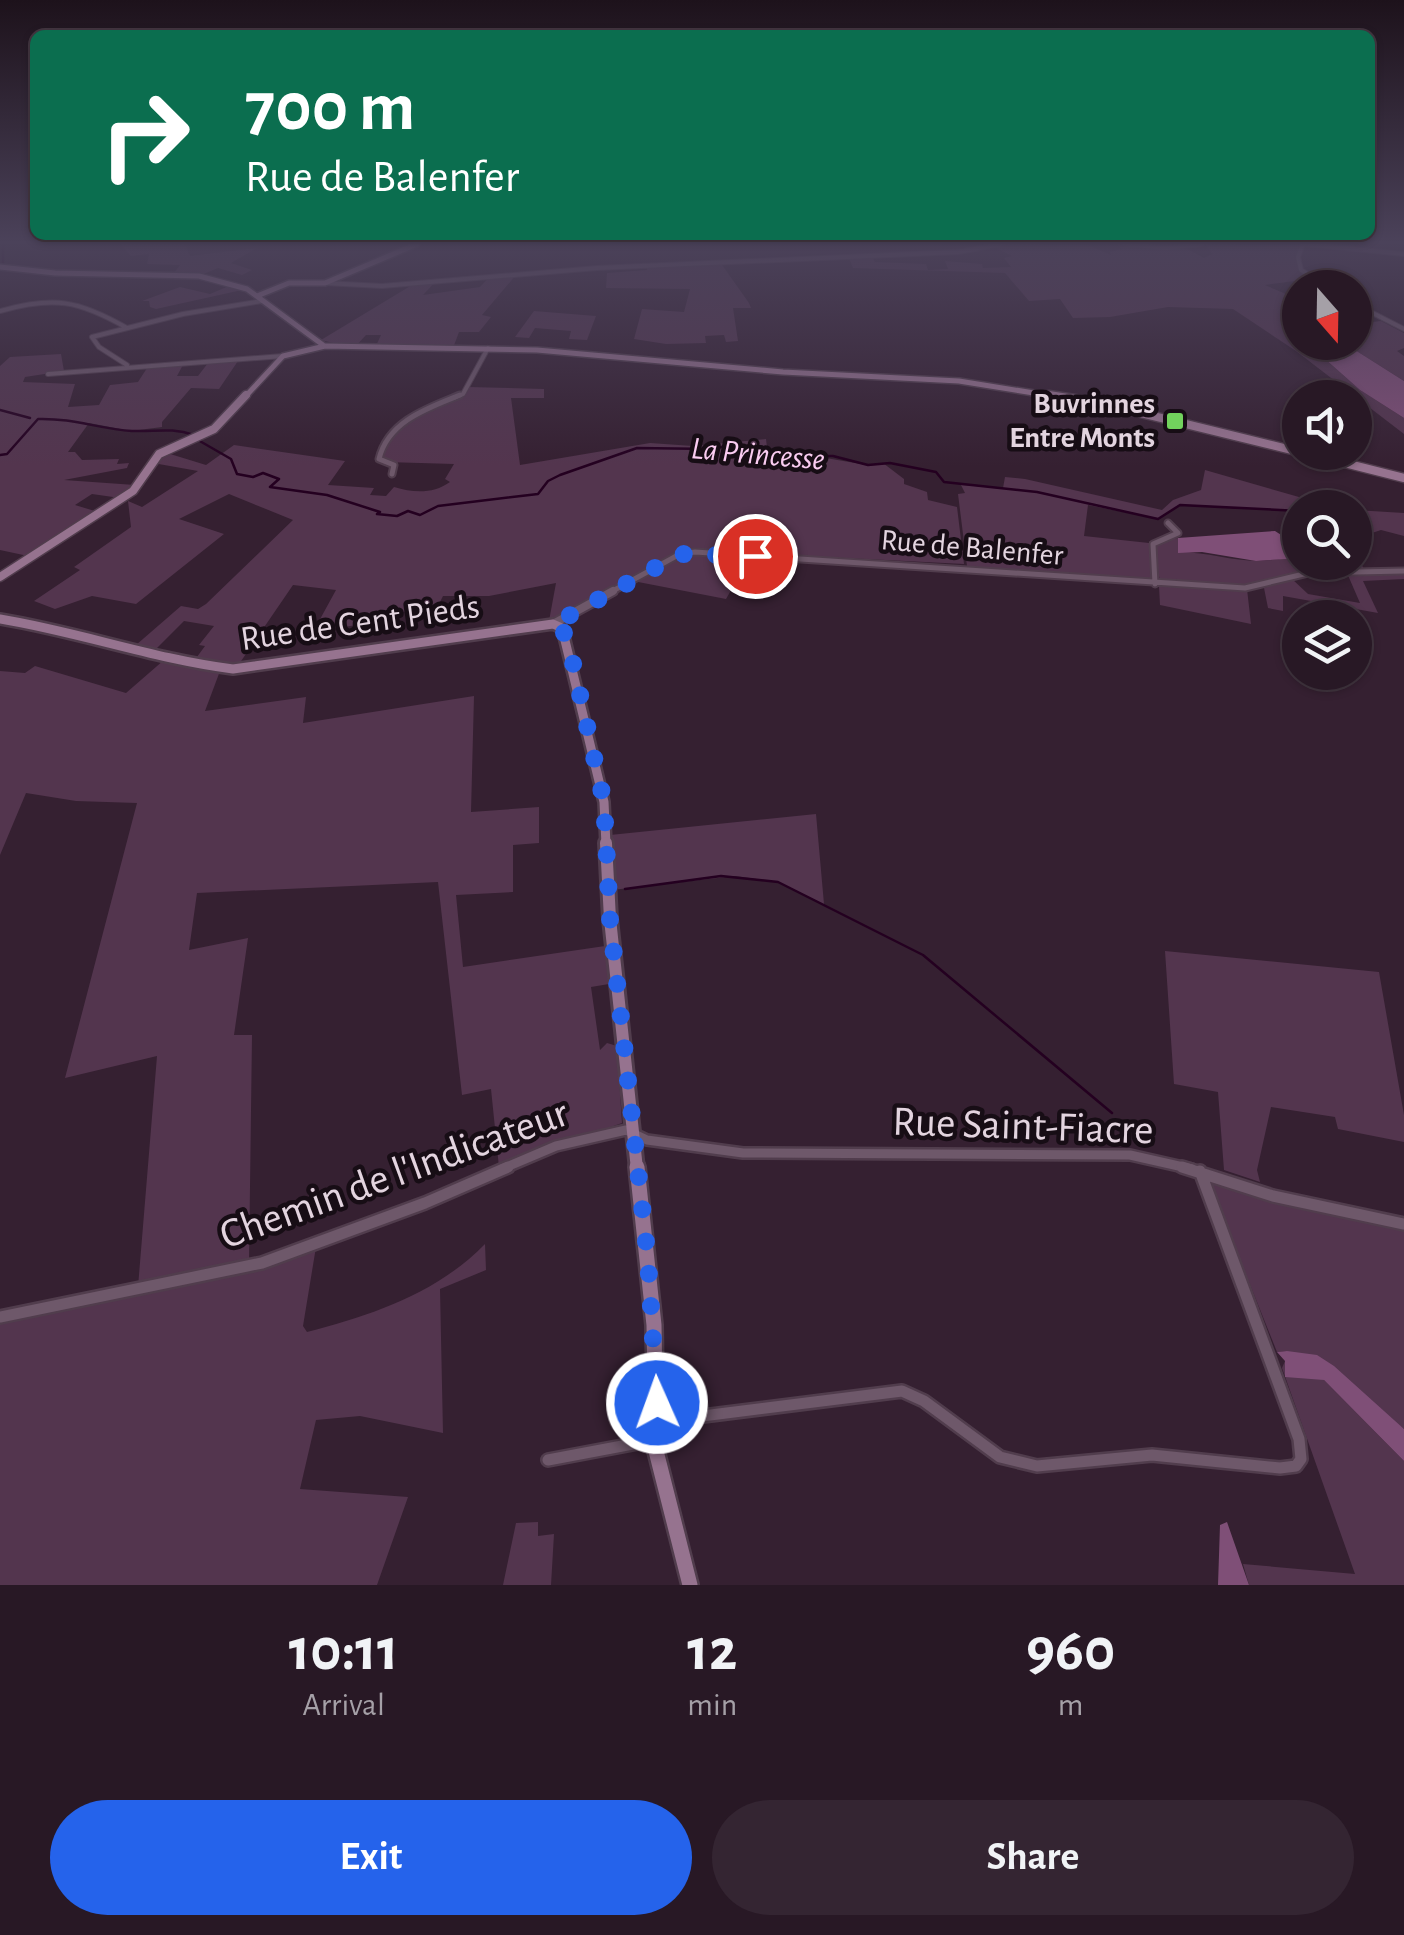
<!DOCTYPE html>
<style>
body{margin:0;font-family:"Alegreya Sans",sans-serif;background:#342532;color:#f1f3f6;height:100vh;display:flex;flex-direction:column;font-size:38px;white-space:nowrap}
*{box-sizing:border-box;margin:0}
p{font-size:32px;color:#a5a0a7}
.icon{flex:none;width:55px;height:55px;fill:none;stroke:currentColor;stroke-width:2;stroke-linecap:round;stroke-linejoin:round}
.map{position:relative;height:1585px;overflow:hidden}
.drawer{display:flex;flex-direction:column;background:#281825;flex:1}
.drawer>*{flex:none}
.guide{position:absolute;left:30px;top:30px;width:1345px;height:210px;border-radius:15px;box-shadow:0 2px 8px #0004,0 0 0 2px #443742;background:#0b6e4f;color:#fff;overflow:hidden}
.needle{width:65px;rotate:160deg}
.controls{position:absolute;left:1282px;top:270px;display:grid;gap:20px}
.controls a{display:grid;place-items:center;width:90px;height:90px;border-radius:50%;background:#281825;box-shadow:0 2px 8px #0004,0 0 0 2px #443742;font-size:50px}
.pin{position:absolute;display:grid;place-items:center;width:85px;height:85px;color:#fff;margin:-42px;border:5px solid #fff;border-radius:50%;box-shadow:0 2px 10px #0007}
.me{position:absolute;width:110px;margin:-55px;rotate:358deg;stroke-linejoin:round;filter:drop-shadow(0 0 8px #0008)}
.turn{display:flex;align-items:center;gap:35px;height:210px;padding:0 50px;font-size:45px}
.turn .icon{width:130px;height:130px;stroke-width:2.5}
.turn b{display:block;font-size:70px;line-height:85px}
.eta{display:flex;justify-content:space-evenly;align-items:center;height:170px;text-align:center}
.eta b{font-size:60px;font-weight:700;line-height:70px}
.button{display:flex;gap:20px;margin-top:auto;padding:20px 50px}
.button a{flex:1;height:115px;border-radius:60px;background:#2563eb;color:#fff;font-size:40px;font-weight:700;line-height:115px;text-align:center}
.button a+a{background:#342532;color:#f1f3f6}
.map>svg:first-child{display:block}
</style>
<div class="map">
<svg width="1404" height="1585" viewBox="0 0 1404 1585">
<rect width="100%" height="100%" fill="#352031"/>
<path fill="#53354e" d="M 120,244 L 185,244 L 190,256 L 257,248 L 231,263 L 252,270 L 242,275 L 218,268 L 201,275 L 174,273 L 180,265 L 147,264 L 149,254 L 131,256 Z
M 1006,244 L 1088,245 L 1111,255 L 1110,252 L 1121,249 L 1118,244 L 1195,244 L 1182,246 L 1204,258 L 1212,254 L 1205,244 L 1300,245 L 1301,271 L 1306,276 L 1302,280 L 1265,285 L 1300,300 L 1300,313 L 1294,323 L 1288,321 L 1300,342 L 1307,343 L 1360,390 L 1404,418 L 1404,434 L 1296,351 L 1233,309 L 1168,307 L 1110,317 L 1073,318 L 1060,299 L 1029,301 L 1005,273 L 853,268 L 848,256 L 871,255 L 875,262 L 926,264 L 928,270 L 948,269 L 945,261 L 982,264 L 983,268 L 1011,267 L 1004,258 L 1012,256 L 994,247 Z
M 687,262 L 720,262 L 749,303 L 751,308 L 733,308 L 738,341 L 726,342 L 724,335 L 705,336 L 706,343 L 666,344 L 634,339 L 642,309 L 684,312 L 690,289 L 606,288 L 607,273 L 647,270 L 646,264 Z
M 491,275 L 516,275 L 482,315 L 491,317 L 479,332 L 459,332 L 453,348 L 375,348 L 381,335 L 366,335 L 354,348 L 321,340 L 412,285 L 436,281 L 423,295 L 480,287 Z
M 229,286 L 242,290 L 156,309 L 150,307 L 149,301 L 142,301 L 180,287 L 210,294 Z
M 534,311 L 596,316 L 587,340 L 569,339 L 571,331 L 535,328 L 529,338 L 515,337 Z
M 1381,321 L 1404,333 L 1404,348 L 1397,351 L 1404,356 L 1404,381 L 1344,343 L 1355,342 L 1355,324 Z
M 61,354 L 64,371 L 25,377 L 23,382 L 75,384 L 68,407 L 99,405 L 110,385 L 138,382 L 149,365 L 184,363 L 177,376 L 198,376 L 208,363 L 238,361 L 219,389 L 191,388 L 162,422 L 162,427 L 131,431 L 89,423 L 68,452 L 75,452 L 82,460 L 119,459 L 117,464 L 129,463 L 127,468 L 64,480 L 135,485 L 120,498 L 92,494 L 75,505 L 98,512 L 28,556 L 0,550 L 0,366 L 10,357 Z
M 468,387 L 544,389 L 544,398 L 511,398 L 520,465 L 650,443 L 693,446 L 766,439 L 768,456 L 802,454 L 867,465 L 883,463 L 904,479 L 904,484 L 927,492 L 928,500 L 957,507 L 964,564 L 686,550 L 549,621 L 556,583 L 489,596 L 443,596 L 439,604 L 376,618 L 375,622 L 313,632 L 336,590 L 293,585 L 237,667 L 194,661 L 205,646 L 199,645 L 214,626 L 184,621 L 154,651 L 136,645 L 181,606 L 198,609 L 206,604 L 293,520 L 229,494 L 179,519 L 224,534 L 136,604 L 92,596 L 55,609 L 34,601 L 80,570 L 74,567 L 131,527 L 128,501 L 142,507 L 198,471 L 153,463 L 167,453 L 206,465 L 234,445 L 345,461 L 328,485 L 374,488 L 370,495 L 386,496 L 394,487 C 414,493 433,494 450,482 L 445,479 L 454,464 L 386,462 L 380,453 L 413,415 L 458,398 Z
M 1205,470 L 1334,507 L 1300,508 L 1300,511 L 1180,505 L 1158,519 L 1088,505 L 1084,536 L 1149,543 L 1152,580 L 1007,573 L 967,566 L 958,494 L 965,493 L 961,485 L 1003,488 L 1005,477 L 1025,479 L 1162,510 L 1173,500 L 1201,490 Z
M 1355,510 L 1404,513 L 1404,536 L 1381,530 L 1372,533 L 1355,524 Z
M 1178,538 L 1179,552 C 1207,552 1232,561 1259,561 C 1273,561 1286,557 1300,558 L 1300,562 L 1355,562 L 1356,557 L 1365,570 L 1299,571 L 1256,586 L 1160,583 L 1155,547 L 1160,541 Z
M 698,553 L 751,556 L 726,599 L 633,581 L 676,558 Z
M 1404,572 L 1404,579 L 1363,581 L 1378,613 L 1283,596 L 1283,611 L 1268,608 L 1264,588 L 1291,578 L 1308,594 L 1360,603 L 1347,573 Z
M 1159,586 L 1247,589 L 1251,624 L 1160,605 Z
M 164,660 L 220,671 L 205,711 L 306,697 L 303,723 L 474,696 L 471,812 L 539,807 L 539,843 L 513,845 L 513,892 L 456,895 L 463,967 L 605,946 L 609,984 L 591,987 L 600,1050 L 607,1043 L 617,1046 L 622,1123 L 499,1167 L 491,1089 L 462,1095 L 438,882 L 197,893 L 189,950 L 248,938 L 234,1035 L 252,1035 L 249,1263 L 138,1287 L 157,1056 L 65,1078 L 137,803 L 76,801 L 26,793 L 0,855 L 0,671 L 25,673 L 35,666 L 126,693 Z
M 816,814 L 824,904 L 778,882 L 735,876 L 612,890 L 610,835 Z
M 1165,951 L 1379,972 L 1404,1115 L 1404,1142 L 1338,1129 L 1335,1117 L 1271,1107 L 1257,1170 L 1260,1182 L 1224,1170 L 1218,1092 L 1174,1084 Z
M 1209,1182 L 1275,1202 L 1404,1231 L 1404,1429 L 1287,1351 L 1277,1352 Z
M 485,1244 L 486,1270 L 440,1289 L 443,1433 L 360,1416 L 316,1420 L 300,1489 L 408,1497 L 377,1585 L 0,1585 L 0,1322 L 228,1277 L 316,1247 L 303,1326 L 307,1332 C 372,1315 436,1294 485,1244 Z
M 1285,1361 L 1324,1380 L 1404,1461 L 1404,1585 L 1249,1585 L 1243,1564 L 1355,1574 L 1282,1368 Z
M 538,1522 L 538,1536 L 554,1534 L 551,1585 L 503,1585 L 516,1523 Z"/>
<path fill="#7f4f77" d="M 1307,343 L 1344,343 L 1404,381 L 1404,418 L 1360,390 Z
M 1275,531 L 1300,547 L 1300,558 L 1256,561 L 1202,552 L 1178,553 L 1178,538 Z
M 1287,1351 L 1317,1355 L 1334,1366 L 1404,1429 L 1404,1461 L 1324,1380 L 1285,1377 L 1285,1361 L 1277,1352 Z
M 1227,1522 L 1249,1585 L 1218,1585 L 1220,1525 Z"/>
<g fill="none" stroke-linecap="round" stroke-linejoin="round">
<path stroke="#240020" stroke-width="2.5" d="M 3,244 L 3,264
M 0,410 L 30,418
M 198,440 L 231,459 L 237,474 L 253,477 L 263,473 L 279,479 L 270,487 L 327,495 L 380,512 L 377,514 L 397,516 L 408,511 L 420,515 L 438,506 L 538,494 L 548,481 L 560,475 L 637,448 L 712,449 L 731,445 L 758,456 L 833,456 L 868,465 L 890,463 L 936,472 L 944,482 L 1037,492 L 1158,519 L 1180,505 L 1300,511
M 0,455 L 7,454 L 38,419 C 74,418 99,429 132,431 C 155,432 171,427 194,435
M 1355,524 L 1372,533
M 625,889 L 721,876 L 778,882 L 923,955 L 1112,1113"/>
<g stroke="#513d4d" stroke-width="6">
<path id="street-far4" d="M 1124,244 L 1166,248 L 1202,244
M 1303,244 L 1298,257 L 1301,270 L 1330,288
M 1305,244 L 1404,254
M 325,283 L 382,286 L 597,268 L 958,252 L 1002,244
M 1355,304 L 1404,329
M 0,311 C 54,296 78,300 127,328
M 127,365 L 99,347 L 92,337 L 183,314 L 262,301
M 48,374 L 283,356
M 454,398 L 463,394 L 488,348"/>
</g>
<g stroke="#513d4d" stroke-width="9">
<path id="street-far3" d="M 392,474 L 394,465 L 379,459 C 388,421 428,408 460,395
M 1155,584 L 1153,544 L 1178,533 L 1168,523
M 609,593 L 680,554 L 695,552 L 1245,588 L 1308,573 L 1404,571"/>
</g>
<g stroke="#513d4d" stroke-width="12">
<path id="street-far2" d="M 553,624 L 613,591"/>
</g>
<g stroke="#513d4d" stroke-width="14">
<path id="street-far1" d="M 502,1169 L 556,1146 L 626,1130 L 647,1140 L 743,1153 L 1130,1155 L 1192,1169"/>
</g>
<g stroke="#513d4d" stroke-width="16">
<path id="street" d="M 1182,1167 L 1273,1196 L 1404,1224
M 0,1317 L 262,1263 L 425,1203 L 508,1167
M 655,1422 L 902,1391 L 924,1401 L 1000,1457 L 1037,1466 L 1152,1455 L 1280,1468 L 1296,1466 L 1301,1459 L 1299,1439 L 1200,1171
M 548,1460 L 654,1440"/>
</g>
<g stroke="#513d4d" stroke-width="8">
<path id="secondary-far4" d="M 0,267 L 55,273 L 199,276 L 247,289 L 323,345
M 257,296 L 289,283 L 325,283 L 417,244
M 244,398 L 283,356 L 325,346 L 537,350 L 783,372 L 959,381 L 1065,398"/>
</g>
<g stroke="#513d4d" stroke-width="11">
<path id="secondary-far3" d="M 1049,395 L 1100,403 L 1300,452
M 1301,452 L 1404,478
M 0,577 L 133,491 L 159,454 L 214,429 L 246,395"/>
</g>
<g stroke="#513d4d" stroke-width="14">
<path id="secondary-far2" d="M 0,619 C 79,632 154,659 233,669 L 553,624 L 562,628 L 604,802 L 606,845"/>
</g>
<g stroke="#513d4d" stroke-width="18">
<path id="secondary-far1" d="M 606,843 L 610,919 L 637,1169"/>
</g>
<g stroke="#513d4d" stroke-width="20">
<path id="secondary" d="M 637,1167 L 654,1325 L 656,1451 L 690,1585"/>
</g>
<use href="#street-far4" stroke="#6e586a" stroke-width="4"/>
<use href="#street-far3" stroke="#6e586a" stroke-width="5"/>
<use href="#street-far2" stroke="#6e586a" stroke-width="8"/>
<use href="#street-far1" stroke="#6e586a" stroke-width="9"/>
<use href="#street" stroke="#6e586a" stroke-width="11"/>
<use href="#secondary-far4" stroke="#96738f" stroke-width="5"/>
<use href="#secondary-far3" stroke="#96738f" stroke-width="8"/>
<use href="#secondary-far2" stroke="#96738f" stroke-width="9"/>
<use href="#secondary-far1" stroke="#96738f" stroke-width="12"/>
<use href="#secondary" stroke="#96738f" stroke-width="15"/>
</g>
<linearGradient id="sky" x2="0" y2="1"><stop stop-color="#1d121b"/><stop offset="0.52" stop-color="#4b425a"/><stop offset="1" stop-color="#4b425a" stop-opacity="0"/></linearGradient>
<rect width="1404" height="466" fill="url(#sky)"/>
<g fill="none" stroke-linecap="round" stroke-linejoin="round">
<path stroke="#2563eb" stroke-width="18" stroke-dasharray="0 32.4" d="M 657,1403 L 648,1260 L 610,919 L 604,802 L 569,645 L 562,628 L 554,624 L 680,554 L 755,556"/>
</g>
<rect fill="#72d25d" stroke="#170d15" stroke-width="4" x="1165" y="411" width="20" height="20" rx="5"/>
<g text-anchor="middle" dominant-baseline="central" stroke-width="9" stroke-linejoin="round" paint-order="stroke">
<g font-size="30" font-weight="bold" fill="#e3d4df" stroke="#170d15" text-anchor="end">
<text x="1155" y="404">Buvrinnes<tspan x="1155" dy="34">Entre Monts</tspan></text>
</g>
<g font-size="30" fill="#e3d4df" stroke="#170d15">
<text transform="translate(972 548) rotate(5)">Rue de Balenfer</text>
</g>
<g font-size="32" font-style="italic" fill="#faccf1" stroke="#170d15">
<text transform="translate(758 454) rotate(5)">La Princesse</text>
</g>
<g font-size="35" fill="#e3d4df" stroke="#170d15">
<text transform="translate(360 623) rotate(-8)">Rue de Cent Pieds</text>
</g>
<g font-size="42" fill="#e3d4df" stroke="#170d15">
<text transform="translate(1023 1126) rotate(2)">Rue Saint-Fiacre</text>
<text transform="translate(394 1174) rotate(-20)">Chemin de l'Indicateur</text>
</g>
</g>
</svg>
<div class="controls">
<a><svg class="needle" viewBox="-14 -14 28 28"><path d="M0-13l5 13h-10z" fill="#e53935"/><path d="M0 13l5-13h-10z" fill="#a5a0a7"/></svg></a>
<a><svg class="icon" aria-label="sound" viewBox="0 0 24 24"><path d="M4 9h4l5-4v14l-5-4H4zM17 9q2 3 0 6"/></svg></a>
<a><svg class="icon" aria-label="search" viewBox="0 0 24 24"><circle cx="10" cy="10" r="6"/><path d="M15 15l6 6"/></svg></a>
<a><svg class="icon" aria-label="layers" viewBox="0 0 24 24"><path d="M12 4l9 5-9 5-9-5zM3 14l9 5 9-5"/></svg></a>
</div>
<div class="pin" style="left:755px;top:556px;background:#d93025"><svg class="icon" aria-label="arrive" viewBox="0 0 24 24"><path d="M6 21V4h12l-3 4 3 4H6"/></svg></div>
<svg class="me" style="left:657px;top:1403px" viewBox="-20 -20 40 40"><circle r="17" fill="#2563eb" stroke="#fff" stroke-width="3"/><path d="M0-11L8 9 0 5-8 9z" fill="#fff"/></svg>
<div class="guide">
<div class="turn"><svg class="icon" aria-label="right" viewBox="0 0 24 24"><path d="M7 20v-9h11M14 6l5 5-5 5"/></svg><div><b>700 m</b>Rue de Balenfer</div></div>
</div>
</div>
<section class="drawer">
<div class="eta">
<div><b>10:11</b><p>Arrival</p></div>
<div><b>12</b><p>min</p></div>
<div><b>960</b><p>m</p></div>
</div>
<div class="button"><a>Exit</a><a>Share</a></div>
</section>
